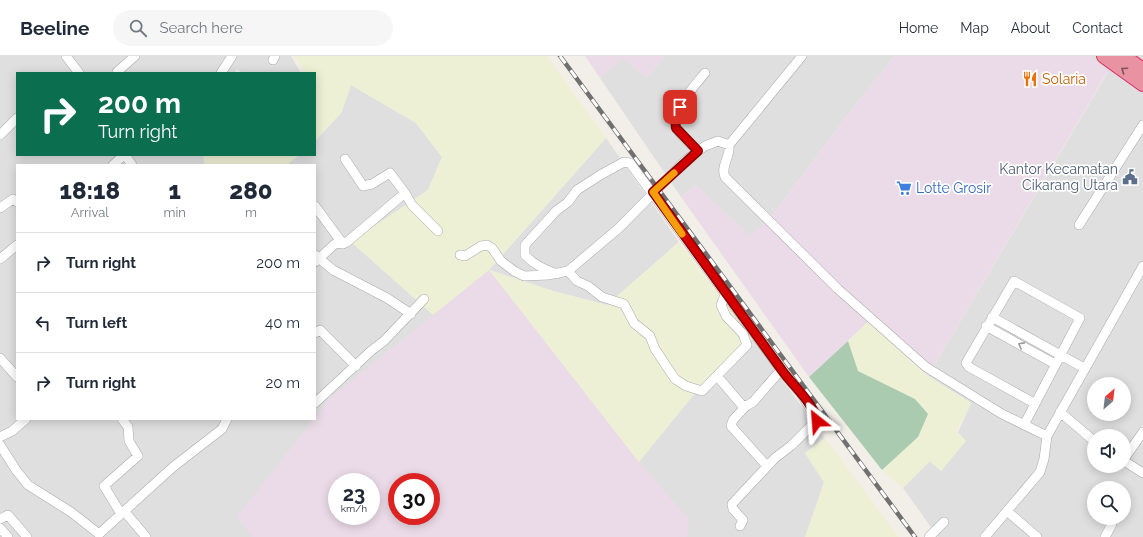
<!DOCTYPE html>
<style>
body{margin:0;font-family:Raleway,sans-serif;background:#f6f6f7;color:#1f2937;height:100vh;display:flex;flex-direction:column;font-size:15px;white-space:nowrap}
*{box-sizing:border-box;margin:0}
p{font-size:13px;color:#747a83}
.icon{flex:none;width:22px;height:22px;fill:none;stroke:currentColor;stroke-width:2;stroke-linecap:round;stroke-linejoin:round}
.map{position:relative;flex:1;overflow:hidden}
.side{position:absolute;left:16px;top:108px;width:300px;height:256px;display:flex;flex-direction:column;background:#fff;border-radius:0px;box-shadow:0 2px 10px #0003}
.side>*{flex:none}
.hud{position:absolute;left:16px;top:16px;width:300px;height:84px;border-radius:0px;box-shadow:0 2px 10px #0003;background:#0b6e4f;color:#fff;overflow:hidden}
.needle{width:26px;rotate:28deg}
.fabs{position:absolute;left:1087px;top:321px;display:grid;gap:8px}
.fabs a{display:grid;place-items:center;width:44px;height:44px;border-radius:50%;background:#fff;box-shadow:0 2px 10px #0003;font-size:20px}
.speed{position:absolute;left:328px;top:417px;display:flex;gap:8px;font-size:20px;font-weight:700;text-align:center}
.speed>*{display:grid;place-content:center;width:52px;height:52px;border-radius:50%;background:#fff;box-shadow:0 2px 10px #0003;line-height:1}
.speed small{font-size:10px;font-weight:400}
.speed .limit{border:6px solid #d22;background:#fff;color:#111}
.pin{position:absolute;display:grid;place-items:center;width:34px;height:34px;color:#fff;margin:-17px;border-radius:8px;box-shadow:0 2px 6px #0006}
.me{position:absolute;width:44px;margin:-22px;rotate:332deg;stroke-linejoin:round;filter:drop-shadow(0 0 3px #0008)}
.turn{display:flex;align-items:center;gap:14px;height:84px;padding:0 16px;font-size:18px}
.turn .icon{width:52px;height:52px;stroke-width:2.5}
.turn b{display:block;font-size:28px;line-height:34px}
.eta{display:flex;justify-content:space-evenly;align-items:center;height:68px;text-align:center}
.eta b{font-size:24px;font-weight:800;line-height:28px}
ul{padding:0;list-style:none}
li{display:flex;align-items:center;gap:12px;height:60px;padding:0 16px;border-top:1px solid #e0e1e3}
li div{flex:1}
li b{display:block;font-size:15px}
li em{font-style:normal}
header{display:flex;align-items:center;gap:24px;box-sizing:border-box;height:56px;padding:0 20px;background:#fff;border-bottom:1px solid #e0e1e3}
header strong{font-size:19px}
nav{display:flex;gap:22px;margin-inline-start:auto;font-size:14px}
.search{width:280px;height:36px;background:#f6f6f7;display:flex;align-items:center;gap:10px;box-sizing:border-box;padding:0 14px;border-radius:22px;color:#747a83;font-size:15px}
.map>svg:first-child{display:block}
</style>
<header>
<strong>Beeline</strong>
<div class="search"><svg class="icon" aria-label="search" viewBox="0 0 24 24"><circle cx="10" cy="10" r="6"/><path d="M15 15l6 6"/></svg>Search here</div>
<nav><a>Home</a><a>Map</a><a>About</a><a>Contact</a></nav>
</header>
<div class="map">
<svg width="1143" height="481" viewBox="0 0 1143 481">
<rect width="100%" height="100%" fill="#f2efe9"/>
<path fill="#e0dfdf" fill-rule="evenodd" d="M 0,0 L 291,0 L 301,17 L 242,17 L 237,13 L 234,17 L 17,17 L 17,99 L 203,99 L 205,109 L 17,109 L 17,363 L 315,363 L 315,109 L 290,109 L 289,107 L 299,99 L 315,99 L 315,85 L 341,57 L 351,29 L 416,67 L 442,101 L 428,134 L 351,186 L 489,214 L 606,82 L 679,186 L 607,249 L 553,235 L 490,214 L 638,405 L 709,320 L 752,283 L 825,382 L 805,397 L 824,426 L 807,479 L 805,481 L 0,481 ZM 337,426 L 371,426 L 371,460 L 337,460 ZM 397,426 L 431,426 L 431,460 L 397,460 Z
M 665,0 L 895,0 L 850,56 L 769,164 L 749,180 L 696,129 L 681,141 L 600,22 L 623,1 L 647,22 Z
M 1089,0 L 1143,0 L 1143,481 L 938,481 L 903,432 L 930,405 L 941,415 L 971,347 L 928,320 L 1108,16 ZM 1094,328 L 1124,328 L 1124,358 L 1094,358 ZM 1094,380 L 1124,380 L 1124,410 L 1094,410 ZM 1094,432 L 1124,432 L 1124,462 L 1094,462 Z"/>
<path fill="#ebdbe8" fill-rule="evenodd" d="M 585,0 L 665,0 L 647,22 L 623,2 L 600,22 Z
M 895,0 L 1089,0 L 1108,15 L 928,320 L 868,266 L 809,321 L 681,141 L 696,129 L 749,179 L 769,164 L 850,56 Z
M 489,214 L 639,406 L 689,463 L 687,481 L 253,481 L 237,461 L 330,342 ZM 337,426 L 371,426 L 371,460 L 337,460 ZM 397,426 L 431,426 L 431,460 L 397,460 Z"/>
<path fill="#eef0d5" d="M 293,0 L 547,0 L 606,82 L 489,214 L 553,235 L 607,249 L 679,186 L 752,283 L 709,320 L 639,406 L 489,214 L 433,259 L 351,186 L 428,134 L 442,101 L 416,67 L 351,29 L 341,57 L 315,85 L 315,17 L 306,17 Z
M 203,99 L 299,99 L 289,107 L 290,109 L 205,109 Z
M 868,266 L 928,320 L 971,347 L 957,375 L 966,385 L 941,415 L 930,405 L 903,432 L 882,414 L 917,381 L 915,343 L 858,315 L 848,285 Z
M 825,382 L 899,481 L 805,481 L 824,426 L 805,397 Z"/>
<path fill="#aacbaf" d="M 848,285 L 858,315 L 915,343 L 928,358 L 918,381 L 882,414 L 809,321 Z"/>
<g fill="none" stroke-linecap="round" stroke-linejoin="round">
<g stroke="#a9a9a9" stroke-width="10">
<path id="minor" d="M 66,0 L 79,17
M 802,0 L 729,89 C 731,100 720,110 725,121 L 838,233 L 926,311 L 1002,358 L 1047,380
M 273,4 L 275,0
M 117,16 L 135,0
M 221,17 L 232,0
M 0,79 L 17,62
M 698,95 C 693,90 677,77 675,70 C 671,55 696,28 705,17
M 125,99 L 132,109
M 345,103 L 363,130 L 372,128 L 390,117 L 405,137 L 412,149 L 438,175
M 113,109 L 124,99
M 315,150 L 343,188
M 0,152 L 13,143 L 17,146
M 1079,169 L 1143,69
M 315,199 L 333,214 L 387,242 L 411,258
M 460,199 L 465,200 L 481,190 L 487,189 L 492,192 L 501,205 L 514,215 L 524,220 L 548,219 L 568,215 L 619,172 L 686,104 L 705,90 L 718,85 L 729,89
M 0,203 L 17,189
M 315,206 L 336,187 L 343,188 L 347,186 L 405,137
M 568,215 L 577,225 L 588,230 L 602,241 L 624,248 L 634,267 L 650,280 L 655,293 L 675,323 L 686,330 L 702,335 L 747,289 L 743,278 L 726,260 L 721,249 L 726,236
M 557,218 C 544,213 534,209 525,199 L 525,189 L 556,155 L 568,146 L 577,134 L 602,118 L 624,106 L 630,107 L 781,314 L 802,339 L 817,364 L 792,389 L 775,402 L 732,448 L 733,453 L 743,464 L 740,470
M 992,261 L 1084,312
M 986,270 L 1055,308
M 315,277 L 320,274 L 356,310
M 0,302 L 17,321
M 717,320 L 741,348 L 746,350 L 753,346 L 781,314
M 315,347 L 372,294 L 384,285 L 424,243
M 746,350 L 733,364 L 731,370 L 767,410
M 1060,356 L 1094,385
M 1024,369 L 1080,262 L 1014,225 L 966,307 L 969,311 L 1034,347
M 0,381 L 12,375 L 26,363
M 0,389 L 16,414 L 28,429 L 71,456 L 99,478 L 173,411 L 222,373 L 227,363
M 1124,403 L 1143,376
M 1124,405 L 1143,417
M 124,455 L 146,481
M 1007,455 L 1037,481
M 121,458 L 104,430 L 138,400 L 129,385 L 128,371 L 122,363
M 0,463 L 8,459 L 27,481
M 0,472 L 8,481
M 929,481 L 944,466
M 985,481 L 1040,416 L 1044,403 L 1047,380 L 1143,210
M 1105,481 L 1112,468"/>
</g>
<g stroke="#dc2a67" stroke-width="16">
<path id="highway" d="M 1104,0 L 1143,28
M 1123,0 L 1143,14"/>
</g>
<use href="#minor" stroke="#fff" stroke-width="9"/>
<use href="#highway" stroke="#e892a2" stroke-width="14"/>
<g stroke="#707070" stroke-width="4.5">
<path id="rail" d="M 560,0 L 915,481"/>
</g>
<use href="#rail" stroke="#fff" stroke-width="3" stroke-dasharray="9" stroke-linecap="butt"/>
</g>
<defs><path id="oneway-chevron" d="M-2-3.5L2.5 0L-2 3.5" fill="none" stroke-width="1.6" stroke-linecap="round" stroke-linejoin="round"/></defs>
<use stroke="#7b545c" href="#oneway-chevron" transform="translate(1124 14) rotate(-145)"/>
<use stroke="#9c9c9c" href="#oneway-chevron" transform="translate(1021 289) rotate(-151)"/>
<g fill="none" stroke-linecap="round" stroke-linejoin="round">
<g stroke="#8a0000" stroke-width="10">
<path id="route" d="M 680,51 L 675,64 L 676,72 L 698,95 L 653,136 C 696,195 738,254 781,313 C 791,328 814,347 817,365"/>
</g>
<use href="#route" stroke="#d40000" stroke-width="7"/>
<path stroke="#f59e0b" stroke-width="7" d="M 674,117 L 653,136 L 682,178"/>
</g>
<defs>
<g id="restaurant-bare" transform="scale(1.2)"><path d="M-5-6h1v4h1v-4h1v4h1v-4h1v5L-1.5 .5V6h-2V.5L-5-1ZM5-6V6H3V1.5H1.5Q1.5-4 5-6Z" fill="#e8710a" stroke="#fff" stroke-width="2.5" paint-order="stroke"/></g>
<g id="civic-bare" transform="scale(1.2)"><path d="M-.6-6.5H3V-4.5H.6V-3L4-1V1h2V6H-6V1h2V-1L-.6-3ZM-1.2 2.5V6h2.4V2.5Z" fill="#5c6f8a" stroke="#fff" stroke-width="2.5" paint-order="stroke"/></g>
<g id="supermarket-bare" transform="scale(1.2)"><path d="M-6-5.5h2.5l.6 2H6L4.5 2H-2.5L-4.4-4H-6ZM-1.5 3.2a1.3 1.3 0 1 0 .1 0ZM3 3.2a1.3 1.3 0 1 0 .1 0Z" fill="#3f7fe0" stroke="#fff" stroke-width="2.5" paint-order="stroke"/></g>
</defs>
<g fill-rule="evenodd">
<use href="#restaurant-bare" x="1030" y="23"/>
<use href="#civic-bare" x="1130" y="121"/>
<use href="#supermarket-bare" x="904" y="132"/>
</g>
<g text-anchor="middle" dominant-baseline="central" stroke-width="3.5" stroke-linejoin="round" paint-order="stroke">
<g font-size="14" fill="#c56008" stroke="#fff" text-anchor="start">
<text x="1042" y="23">Solaria</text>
</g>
<g font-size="14" fill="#4e5e75" stroke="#fff" text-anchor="end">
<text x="1118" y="113">Kantor Kecamatan<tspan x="1118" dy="16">Cikarang Utara</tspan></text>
</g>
<g font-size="14" fill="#366cbe" stroke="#fff" text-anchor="start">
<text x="916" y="132">Lotte Grosir</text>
</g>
</g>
</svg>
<div class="fabs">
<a><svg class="needle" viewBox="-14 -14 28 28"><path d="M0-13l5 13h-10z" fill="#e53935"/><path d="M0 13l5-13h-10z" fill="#747a83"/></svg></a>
<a><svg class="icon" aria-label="sound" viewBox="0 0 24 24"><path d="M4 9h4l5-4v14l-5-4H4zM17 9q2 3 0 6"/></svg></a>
<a><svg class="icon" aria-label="search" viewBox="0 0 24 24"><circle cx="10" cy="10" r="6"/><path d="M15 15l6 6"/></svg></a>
</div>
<div class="speed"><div>23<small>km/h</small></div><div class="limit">30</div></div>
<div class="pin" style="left:680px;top:51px;background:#d93025"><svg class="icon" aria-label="arrive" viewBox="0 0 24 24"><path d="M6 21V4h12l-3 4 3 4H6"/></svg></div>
<svg class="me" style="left:817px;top:365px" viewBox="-20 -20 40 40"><path d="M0-17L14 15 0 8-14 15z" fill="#d40000" stroke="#fff" stroke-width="4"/></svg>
<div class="hud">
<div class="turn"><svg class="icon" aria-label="right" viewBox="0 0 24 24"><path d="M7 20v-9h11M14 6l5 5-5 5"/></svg><div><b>200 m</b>Turn right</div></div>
</div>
<section class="side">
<div class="eta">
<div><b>18:18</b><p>Arrival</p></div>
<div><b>1</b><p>min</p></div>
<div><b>280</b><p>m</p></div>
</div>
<ul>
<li><svg class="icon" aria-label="right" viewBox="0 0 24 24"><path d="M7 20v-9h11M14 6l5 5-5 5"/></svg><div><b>Turn right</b></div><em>200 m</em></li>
<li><svg class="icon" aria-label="left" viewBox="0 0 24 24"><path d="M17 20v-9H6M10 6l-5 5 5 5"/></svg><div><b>Turn left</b></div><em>40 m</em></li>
<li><svg class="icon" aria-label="right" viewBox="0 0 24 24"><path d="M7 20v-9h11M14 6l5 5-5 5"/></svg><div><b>Turn right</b></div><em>20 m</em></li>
</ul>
</section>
</div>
